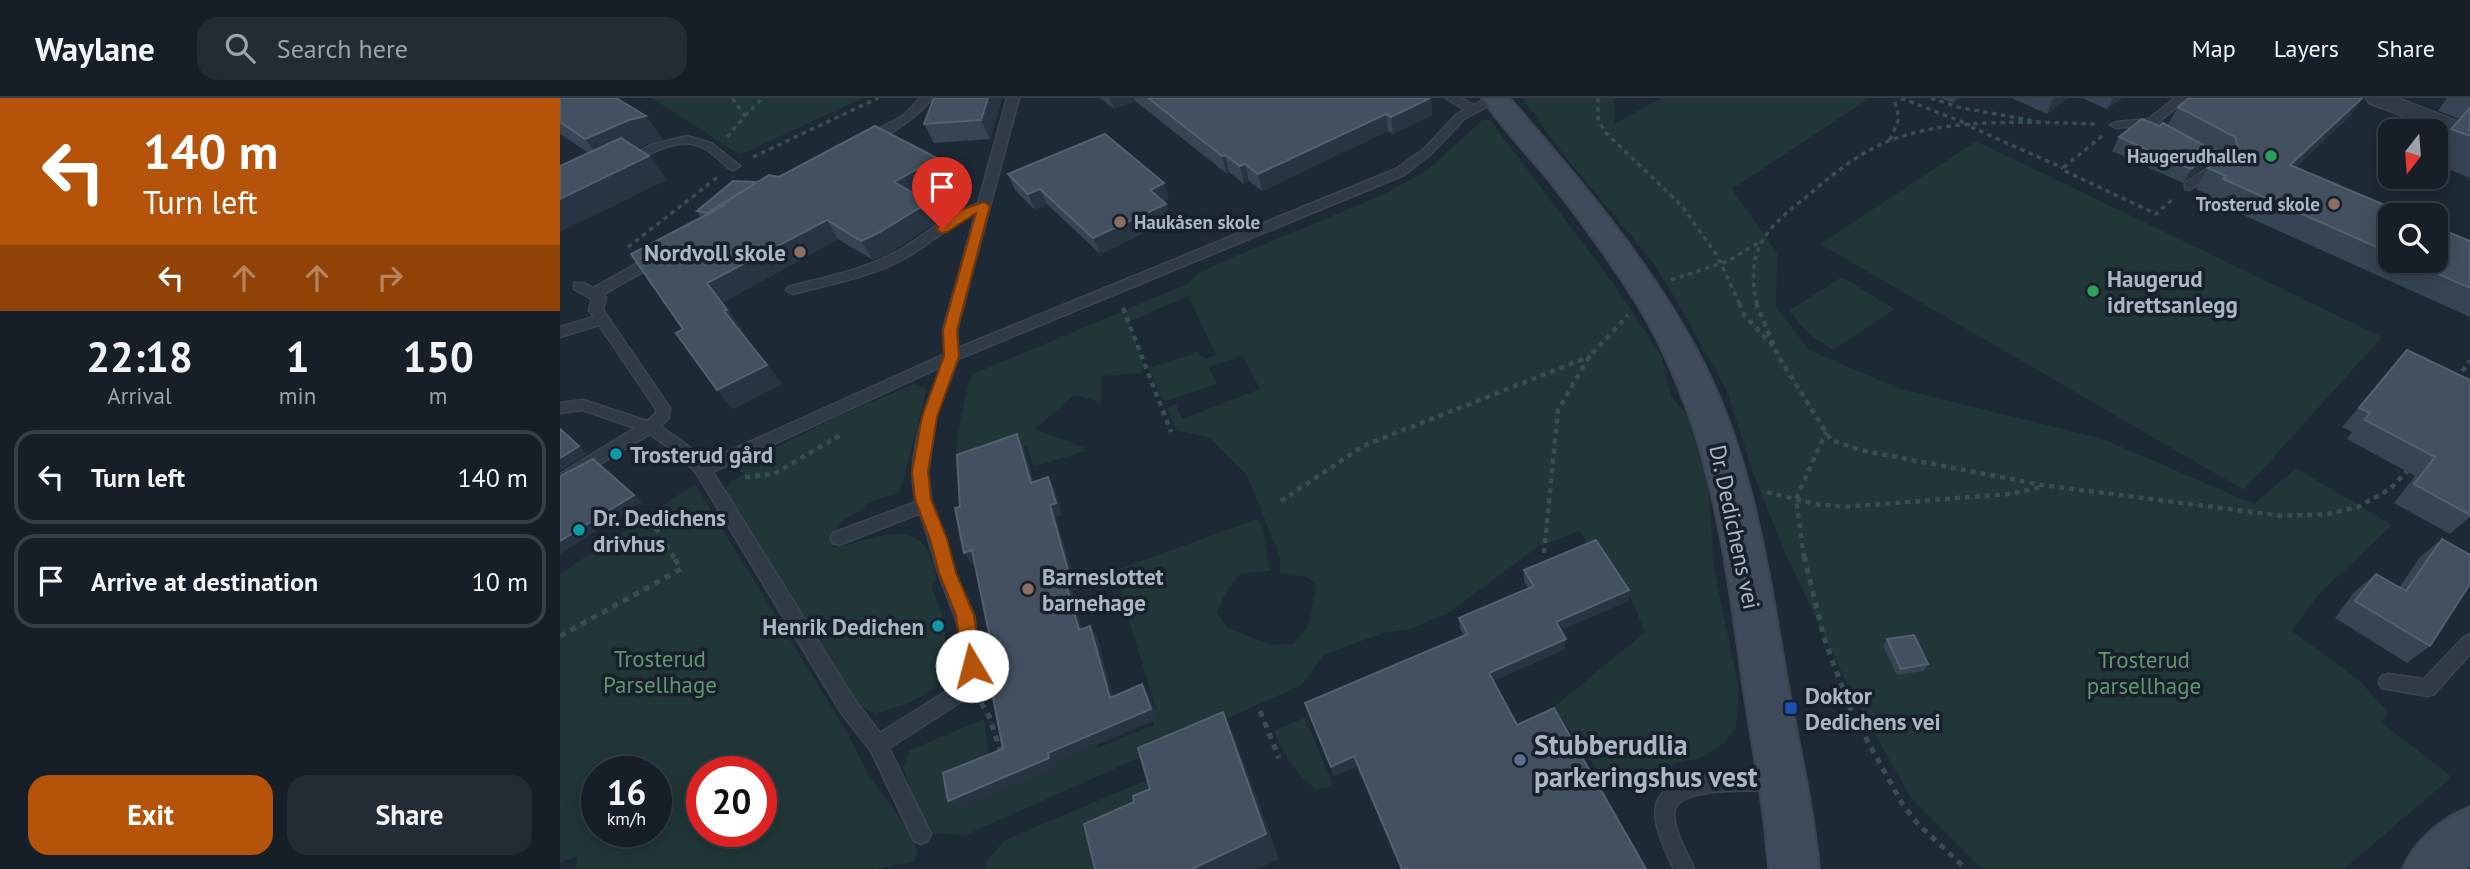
<!DOCTYPE html>
<meta charset="utf-8">
<style>
body{margin:0;font-family:"PT Sans",sans-serif;background:#232c34;color:#f1f3f6;height:100vh;display:flex;flex-direction:column;font-size:26px;white-space:nowrap}
*{box-sizing:border-box;margin:0}
p{font-size:23px;color:#9ea2a8}
.icon{flex:none;width:38px;height:38px;fill:none;stroke:currentColor;stroke-width:2;stroke-linecap:round;stroke-linejoin:round}
.map{position:relative;flex:1;overflow:hidden}
.details{display:flex;flex-direction:column;background:#161f28;width:560px}
.details>*{flex:none}
.banner{background:#b45309;color:#fff;overflow:hidden}
.needle{width:46px;rotate:197deg}
.controls{position:absolute;left:1818px;top:21px;display:grid;gap:14px}
.controls a{display:grid;place-items:center;width:70px;height:70px;border-radius:14px;background:#161f28;box-shadow:0 4px 18px #0003,0 0 0 2px #353d45;font-size:35px}
.speed{position:absolute;left:21px;top:658px;display:flex;gap:14px;font-size:35px;font-weight:700;text-align:center}
.speed>*{display:grid;place-content:center;width:91px;height:91px;border-radius:50%;background:#161f28;box-shadow:0 4px 18px #0003,0 0 0 2px #353d45;line-height:1}
.speed small{font-size:18px;font-weight:400}
.speed .limit{border:10px solid #d22;background:#fff;color:#111}
.pin{position:absolute;display:grid;place-items:center;width:60px;height:60px;color:#fff;margin:-72px -30px;border-radius:50% 50% 50% 0;rotate:-45deg;box-shadow:0 0 7px #0007}
.pin .icon{rotate:45deg}
.me{position:absolute;width:77px;margin:-38px;rotate:352deg;stroke-linejoin:round;filter:drop-shadow(0 0 5px #0008)}
.turn{display:flex;align-items:center;gap:24px;height:147px;padding:0 28px;font-size:32px}
.turn .icon{width:91px;height:91px;stroke-width:2.5}
.turn b{display:block;font-size:49px;line-height:60px}
.lanes{display:flex;align-items:center;height:66px;padding:0 28px;background:#0003;justify-content:center;gap:35px;direction:ltr}
.lanes .off{opacity:.35}
.eta{display:flex;justify-content:space-evenly;align-items:center;height:119px;text-align:center}
.eta b{font-size:42px;font-weight:700;line-height:49px}
.cta{display:flex;gap:14px;margin-top:auto;padding:14px 28px}
.cta a{flex:1;height:80px;border-radius:21px;background:#b45309;color:#fff;font-size:28px;font-weight:700;line-height:80px;text-align:center}
.cta a+a{background:#232c34;color:#f1f3f6}
ul{padding:0;list-style:none}
li{display:flex;align-items:center;gap:21px;height:94px;margin:0 14px 10px;padding:0 14px;border:4px solid #353d45;border-radius:21px}
li div{flex:1}
li b{display:block;font-size:26px}
li em{font-style:normal}
header{display:flex;align-items:center;gap:42px;box-sizing:border-box;height:98px;padding:0 35px;background:#161f28;border-bottom:2px solid #353d45}
header strong{font-size:33px}
nav{display:flex;gap:38px;margin-inline-start:auto;font-size:24px}
.search{width:490px;height:63px;background:#232c34;display:flex;align-items:center;gap:18px;box-sizing:border-box;padding:0 24px;border-radius:21px;color:#9ea2a8;font-size:26px}
main{display:flex;flex:1;min-height:0}
.map>svg:first-child{display:block}
</style>
<header>
<strong>Waylane</strong>
<div class="search"><svg class="icon" aria-label="search" viewBox="0 0 24 24"><circle cx="10" cy="10" r="6"/><path d="M15 15l6 6"/></svg>Search here</div>
<nav><a>Map</a><a>Layers</a><a>Share</a></nav>
</header>
<main>
<section class="details">
<div class="banner">
<div class="turn"><svg class="icon" aria-label="left" viewBox="0 0 24 24"><path d="M17 20v-9H6M10 6l-5 5 5 5"/></svg><div><b>140 m</b>Turn left</div></div>
<div class="lanes"><svg class="icon" aria-label="left" viewBox="0 0 24 24"><path d="M17 20v-9H6M10 6l-5 5 5 5"/></svg><svg class="icon off" aria-label="ahead" viewBox="0 0 24 24"><path d="M12 20V5M6 11l6-6 6 6"/></svg><svg class="icon off" aria-label="ahead" viewBox="0 0 24 24"><path d="M12 20V5M6 11l6-6 6 6"/></svg><svg class="icon off" aria-label="right" viewBox="0 0 24 24"><path d="M7 20v-9h11M14 6l5 5-5 5"/></svg></div>
</div>
<div class="eta">
<div><b>22:18</b><p>Arrival</p></div>
<div><b>1</b><p>min</p></div>
<div><b>150</b><p>m</p></div>
</div>
<ul>
<li><svg class="icon" aria-label="left" viewBox="0 0 24 24"><path d="M17 20v-9H6M10 6l-5 5 5 5"/></svg><div><b>Turn left</b></div><em>140 m</em></li>
<li><svg class="icon" aria-label="arrive" viewBox="0 0 24 24"><path d="M6 21V4h12l-3 4 3 4H6"/></svg><div><b>Arrive at destination</b></div><em>10 m</em></li>
</ul>
<div class="cta"><a>Exit</a><a>Share</a></div>
</section>
<div class="map">
<svg width="1910" height="771" viewBox="0 0 1910 771">
<rect width="100%" height="100%" fill="#1e2936"/>
<path fill="#203637" fill-rule="evenodd" d="M 92,0 L 303,0 L 180,57 Z
M 962,0 L 1054,0 L 1054,26 L 1101,0 L 1310,0 L 1172,91 L 1217,155 L 1216,209 L 1249,252 L 1338,290 L 1543,341 L 1694,406 L 1736,370 L 1832,427 L 1757,498 L 1732,533 L 1799,582 L 1828,614 L 1822,625 L 1892,679 L 1784,771 L 1422,771 L 1351,700 L 1288,588 L 1227,459 L 1194,378 L 1167,293 L 1119,207 L 1094,166 L 1004,57 Z
M 922,22 L 930,22 L 1053,185 L 1101,257 L 1111,298 L 1127,317 L 1148,387 L 1154,470 L 1179,592 L 1176,629 L 1165,644 L 1143,659 L 1094,671 L 1051,692 L 994,609 L 1085,534 L 1070,498 L 1034,447 L 1030,448 L 1019,433 L 976,450 L 890,514 L 850,531 L 823,535 L 763,557 L 742,587 L 406,737 L 368,735 L 343,669 L 350,652 L 424,621 L 429,658 L 533,623 L 537,650 L 594,627 L 590,614 L 596,610 L 554,473 L 697,421 L 702,428 L 710,473 L 681,475 L 667,492 L 657,514 L 667,530 L 713,547 L 733,546 L 748,529 L 756,487 L 747,479 L 720,475 L 720,459 L 687,377 L 650,340 L 616,332 L 607,310 L 616,306 L 622,321 L 700,291 L 683,258 L 649,269 L 657,286 L 603,304 L 589,270 L 638,254 L 644,261 L 656,257 L 628,198 L 569,224 L 584,268 L 581,275 L 542,278 L 541,304 L 514,297 L 475,331 L 523,349 L 525,353 L 474,369 L 466,348 L 404,368 L 410,393 L 399,394 C 390,353 401,317 411,277 L 627,186 L 638,176 L 666,162 L 820,98 L 869,71 Z
M 1416,43 L 1822,239 L 1684,392 L 1260,146 Z
M 1282,179 L 1335,211 L 1273,252 C 1256,241 1240,231 1230,212 Z
M 354,286 L 367,291 L 340,394 L 306,405 L 303,412 C 283,420 274,428 273,450 C 297,447 337,425 360,443 C 371,452 374,471 377,483 L 371,488 L 381,514 L 391,566 C 379,597 345,607 315,616 L 291,602 L 165,392 L 171,384 L 185,376 L 179,373 L 182,367 L 278,318 Z
M 135,386 L 285,631 L 309,677 L 354,740 L 357,754 L 355,763 L 317,771 L 16,771 L 18,758 L 0,765 L 0,476 ZM 37,674 L 96,674 L 96,733 L 37,733 ZM 142,674 L 201,674 L 201,733 L 142,733 Z
M 745,620 L 774,688 L 756,691 C 734,674 724,658 714,632 Z
M 596,678 L 551,771 L 425,771 L 427,762 L 445,742 Z"/>
<g fill="none" stroke-linecap="round" stroke-linejoin="round">
<g stroke="#3b4450" stroke-width="3">
<path id="lane" d="M 361,0 L 373,0 C 359,16 322,47 301,44 L 301,40 L 343,18 Z
M 447,0 L 459,0 L 397,232 L 398,250 L 836,71 L 864,51 L 896,17 L 905,12 L 886,0 L 900,0 L 914,7 L 928,0 L 941,1 L 904,21 L 872,55 L 844,77 L 398,261 L 376,319 L 368,374 L 371,401 L 395,475 L 414,517 L 421,568 L 414,589 L 405,601 L 329,650 L 371,736 L 368,743 L 361,746 L 354,743 L 311,653 L 280,613 L 137,376 L 122,359 L 90,336 L 0,390 L 0,376 L 75,330 L 23,312 L 0,315 L 0,305 L 23,302 L 87,323 L 96,315 L 96,311 L 39,227 L 0,239 L 0,229 L 34,219 L 29,212 L 32,201 L 14,191 L 14,185 L 24,185 L 33,190 L 92,157 L 102,157 L 102,163 L 44,196 L 46,199 L 43,212 L 110,310 L 108,321 L 100,328 L 132,351 L 145,364 L 385,256 L 383,232 L 416,115 C 390,126 371,145 347,159 C 312,179 271,186 233,196 L 226,192 L 228,189 C 265,179 304,172 338,153 C 365,138 387,115 418,106 ZM 381,269 C 365,311 345,358 356,404 L 273,435 L 271,440 L 273,445 L 279,447 L 360,415 C 367,435 372,454 378,474 C 389,508 418,556 393,589 L 320,635 L 294,601 L 153,374 Z
M 1615,0 L 1628,0 L 1596,26 L 1556,30 L 1550,27 L 1556,24 L 1589,21 Z
M 1886,23 L 1892,26 L 1880,40 L 1876,41 L 1876,33 L 1874,33 Z
M 127,38 L 151,45 L 180,68 L 174,72 L 170,71 C 161,64 153,55 144,50 C 119,37 92,55 70,65 L 66,67 L 60,63 L 91,47 Z
M 1632,49 L 1660,61 L 1664,68 L 1629,92 L 1625,91 L 1625,85 L 1652,67 L 1628,54 L 1628,50 Z
M 1839,79 L 1851,79 L 1842,87 L 1836,83 Z
M 1910,536 L 1910,556 L 1874,596 L 1868,598 L 1822,590 L 1819,584 L 1822,578 L 1828,576 L 1864,581 L 1904,539 Z
M 1156,675 L 1219,675 L 1226,677 L 1229,684 L 1226,691 L 1219,693 C 1199,693 1115,687 1114,715 C 1114,735 1127,753 1134,771 L 1114,771 C 1086,713 1082,685 1156,675 Z"/>
</g>
<g stroke="#3b4450" stroke-width="3">
<path id="street" d="M 1806,0 L 1837,0 L 1910,28 L 1910,43 L 1809,5 Z"/>
</g>
<g stroke="#3b4450" stroke-width="4">
<path id="secondary" d="M 922,0 L 949,0 C 1018,79 1086,159 1136,251 C 1193,355 1208,473 1228,588 C 1239,649 1253,709 1259,771 L 1209,771 C 1205,711 1193,652 1184,592 C 1165,456 1151,328 1078,207 C 1051,164 1021,122 989,82 C 967,55 941,29 922,0 Z
M 1910,709 L 1910,766 L 1905,771 L 1843,771 C 1854,743 1882,720 1910,709 Z"/>
</g>
<path stroke="#384f50" stroke-width="3.5" stroke-dasharray="4.5 4.5" stroke-linecap="butt" d="M 1038,0 L 1038,20 L 1044,33 L 1122,108 L 1158,159 L 1180,207
M 1341,0 L 1410,27
M 1371,0 L 1398,9 L 1484,25
M 185,18 L 203,0
M 1411,29 L 1503,70
M 1542,38 L 1503,70 L 1505,73 L 1596,116 L 1613,101
M 167,39 L 185,18 L 172,0
M 1330,42 L 1339,20 L 1334,0
M 193,59 L 318,0
M 68,149 L 158,79
M 1111,182 L 1168,163 L 1198,145
M 1197,207 C 1186,155 1201,135 1241,103 C 1267,82 1293,58 1324,45 C 1384,19 1470,24 1535,26"/>
<path stroke="#384f50" stroke-width="4.5" stroke-dasharray="5 5" stroke-linecap="butt" d="M 1179,205 L 1185,218 L 1215,250
M 1196,205 L 1218,258 L 1271,342 L 1300,352 L 1482,387 L 1723,418 L 1768,416 L 1798,409 L 1830,391 L 1849,371
M 563,210 L 611,334
M 1896,281 L 1910,263
M 185,379 L 214,376 L 284,335
M 1207,394 L 1255,406 L 1284,409 L 1449,396 L 1482,389
M 721,403 L 803,348 L 1031,258
M 96,430 L 114,460
M 984,455 L 998,312 L 1029,259 L 1068,217
M 1244,460 L 1236,401 L 1266,334"/>
<path stroke="#384f50" stroke-width="5" stroke-dasharray="6 6" stroke-linecap="butt" d="M 1244,458 L 1264,540 L 1292,615 L 1343,707 L 1358,726 L 1406,771
M 0,538 L 121,471 L 113,458
M 421,605 L 429,618 L 441,655
M 700,613 L 719,660"/>
<use href="#lane" fill="#313b47" fill-rule="evenodd"/>
<use href="#street" fill="#313b47" fill-rule="evenodd"/>
<use href="#secondary" fill="#3f4b5a" fill-rule="evenodd"/>
</g>
<path fill="#364453" d="M 0,0 L 86,18 L 103,42 L 87,46 L 77,50 L 89,58 L 107,82 L 29,55 L 0,36 Z
M 442,0 L 430,41 L 374,45 L 364,26 Z
M 540,0 L 871,0 L 872,17 L 833,36 L 828,33 L 702,93 L 689,83 L 684,86 L 669,74 L 666,75 L 575,3 L 554,11 Z
M 1381,0 L 1401,0 L 1393,5 Z
M 1452,0 L 1509,0 L 1487,16 Z
M 1522,0 L 1562,0 L 1547,11 Z
M 1887,0 L 1910,0 L 1910,80 L 1876,66 L 1876,50 L 1900,21 L 1878,13 Z
M 1618,9 L 1792,16 L 1735,70 L 1830,117 L 1830,163 L 1876,163 L 1910,143 L 1910,219 L 1650,102 L 1652,98 L 1636,91 L 1648,70 L 1662,60 L 1653,55 L 1646,66 L 1623,85 L 1552,53 L 1559,39 L 1599,28 L 1607,28 Z
M 448,76 L 609,101 L 603,103 L 606,106 L 611,122 L 540,156 L 487,106 L 475,112 L 455,92 Z
M 219,79 L 386,79 L 356,97 L 369,104 L 379,123 L 329,155 L 313,162 L 278,141 L 162,205 L 182,231 L 179,232 L 222,286 L 173,311 L 157,292 L 123,231 L 141,120 L 137,113 L 197,84 Z
M 1847,252 L 1910,282 L 1910,419 L 1890,436 L 1834,405 L 1855,378 L 1787,341 L 1792,334 L 1782,329 Z
M 1882,441 L 1870,548 L 1847,565 L 1775,520 L 1795,493 L 1816,476 L 1839,490 L 1860,459 Z
M 964,472 L 1069,492 L 1068,503 L 1000,532 L 1005,551 L 933,583 L 957,627 L 1086,771 L 841,771 L 797,668 L 774,678 L 745,605 L 904,538 L 900,530 L 899,520 L 968,490 L 964,483 Z
M 1327,541 L 1368,566 L 1364,573 L 1337,577 L 1323,548 Z"/>
<path fill="#273442" d="M 428,0 L 442,0 L 430,41 L 421,22 Z
M 550,0 L 574,0 L 575,3 L 554,11 Z
M 871,0 L 872,17 L 833,36 L 831,19 Z
M 1395,0 L 1401,0 L 1393,5 Z
M 1496,0 L 1509,0 L 1487,16 L 1492,2 Z
M 1553,0 L 1562,0 L 1547,11 Z
M 1802,0 L 1803,0 L 1792,16 L 1716,88 L 1730,67 Z
M 826,16 L 828,33 L 702,93 L 698,76 Z
M 86,18 L 103,42 L 87,46 L 44,65 L 25,41 L 69,22 Z
M 1654,53 L 1646,66 L 1623,85 L 1631,71 Z
M 665,57 L 669,74 L 666,75 L 662,58 Z
M 89,58 L 107,82 L 0,134 L 0,101 Z
M 377,60 L 386,79 L 344,103 L 334,84 Z
M 685,66 L 689,83 L 684,86 L 680,68 Z
M 604,85 L 609,101 L 595,107 L 590,92 Z
M 480,91 L 487,106 L 475,112 L 468,96 Z
M 369,104 L 379,123 L 329,155 L 313,162 L 301,143 Z
M 606,106 L 611,122 L 540,156 L 533,140 Z
M 267,122 L 278,141 L 162,205 L 182,231 L 179,232 L 222,286 L 173,311 L 157,292 L 164,213 L 147,185 Z
M 457,336 L 464,349 L 478,397 L 471,385 Z
M 19,348 L 27,356 L 0,373 L 0,360 Z
M 488,379 L 495,391 L 502,417 L 496,419 L 517,491 L 512,493 L 526,544 L 519,532 L 505,482 L 490,407 Z
M 74,397 L 82,404 L 0,456 L 0,443 Z
M 412,452 L 421,464 L 412,467 L 404,455 Z
M 1069,492 L 1068,503 L 995,535 L 996,524 Z
M 530,528 L 537,539 L 556,611 L 550,600 Z
M 1006,541 L 1005,551 L 929,585 L 929,575 Z
M 582,586 L 589,597 L 597,621 L 496,665 L 497,670 L 398,712 L 388,703 L 488,655 Z
M 663,614 L 676,643 L 719,761 L 698,771 L 632,771 Z
M 794,658 L 797,668 L 774,678 L 771,669 Z"/>
<path fill="#42505f" stroke="#53606f" stroke-width="2" d="M 0,0 L 56,0 L 86,18 L 69,22 L 25,41 L 0,24 Z
M 374,0 L 428,0 L 421,22 L 364,26 Z
M 588,0 L 870,0 L 831,19 L 826,16 L 698,76 L 685,66 L 680,68 L 665,57 L 662,58 Z
M 1629,0 L 1802,0 L 1730,67 L 1848,117 L 1830,117 L 1830,155 L 1663,81 L 1666,78 L 1648,70 L 1678,49 L 1675,39 L 1618,9 Z
M 1910,10 L 1910,38 L 1891,31 Z
M 1582,21 L 1599,28 L 1603,25 L 1654,53 L 1631,71 L 1559,39 Z
M 315,28 L 377,60 L 334,84 L 369,104 L 318,135 L 301,143 L 267,122 L 147,185 L 167,212 L 164,213 L 207,267 L 157,292 L 116,235 L 123,231 L 71,156 L 165,107 L 161,107 L 209,77 L 219,79 Z
M 545,36 L 604,85 L 590,92 L 606,106 L 533,140 L 480,91 L 468,96 L 448,76 Z
M 61,40 L 89,58 L 0,101 L 0,68 Z
M 173,83 L 197,84 L 147,115 L 137,113 Z
M 1876,129 L 1910,143 L 1910,190 L 1849,163 L 1876,163 Z
M 1847,252 L 1910,282 L 1910,417 L 1854,386 L 1875,359 L 1805,322 L 1810,315 L 1799,310 Z
M 0,331 L 19,348 L 0,360 Z
M 457,336 L 471,385 L 488,379 L 496,405 L 490,407 L 510,480 L 505,482 L 519,532 L 530,528 L 550,600 L 582,586 L 591,611 L 488,655 L 489,660 L 388,703 L 383,675 L 443,651 L 423,548 L 431,545 L 412,452 L 404,455 L 395,410 L 400,409 L 397,357 Z
M 33,361 L 74,397 L 0,443 L 0,378 Z
M 1882,441 L 1910,457 L 1910,486 L 1870,548 L 1795,503 L 1816,476 L 1846,493 Z
M 1036,442 L 1069,492 L 996,524 L 1006,541 L 929,575 L 957,627 L 994,610 L 1086,771 L 842,771 L 794,658 L 771,669 L 745,605 L 908,536 L 899,520 L 974,488 L 964,472 Z
M 1354,537 L 1368,566 L 1341,571 L 1327,541 Z
M 663,614 L 706,736 L 632,771 L 535,771 L 524,726 L 574,704 L 573,698 L 590,691 L 578,650 Z"/>
<path fill="#b45309" stroke="#753606" stroke-width="2" d="M 424,104 L 430,108 L 397,232 L 399,258 L 377,319 L 368,374 L 371,401 L 387,441 L 396,475 L 414,517 L 421,568 L 419,573 L 412,576 L 406,573 L 403,568 L 396,517 L 379,475 L 370,441 L 355,401 L 352,374 L 362,319 L 384,258 L 383,232 L 416,115 L 387,134 L 382,135 L 376,131 L 398,113 Z"/>
<g fill="#2e9e5b" stroke="#17202b" stroke-width="2.5">
<circle cx="1711" cy="58" r="7"/>
<circle cx="1533" cy="193" r="7"/>
</g>
<g fill="#8d6e63" stroke="#17202b" stroke-width="2.5">
<circle cx="1774" cy="106" r="7"/>
<circle cx="560" cy="124" r="7"/>
<circle cx="240" cy="154" r="7"/>
<circle cx="468" cy="491" r="7"/>
</g>
<g fill="#0f9aa8" stroke="#17202b" stroke-width="2.5">
<circle cx="56" cy="356" r="7"/>
<circle cx="19" cy="432" r="7"/>
<circle cx="378" cy="528" r="7"/>
</g>
<rect fill="#1a4fb4" stroke="#17202b" stroke-width="2.5" x="1224" y="603" width="14" height="14" rx="3.5"/>
<circle fill="#5c6f8a" stroke="#17202b" stroke-width="2.5" cx="960" cy="662" r="7"/>
<g text-anchor="middle" dominant-baseline="central" stroke-width="7" stroke-linejoin="round" paint-order="stroke">
<g font-size="19" font-weight="bold" fill="#abb6c4" stroke="#17202b" text-anchor="end">
<text x="1697" y="58">Haugerudhallen</text>
<text x="1760" y="106">Trosterud skole</text>
<text x="574" y="124" text-anchor="start">Haukåsen skole</text>
</g>
<g font-size="23" font-weight="bold" fill="#abb6c4" stroke="#17202b" text-anchor="start">
<text x="226" y="154" text-anchor="end">Nordvoll skole</text>
<text x="1547" y="180">Haugerud<tspan x="1547" dy="26">idrettsanlegg</tspan></text>
<text x="70" y="356">Trosterud gård</text>
<text x="33" y="419">Dr. Dedichens<tspan x="33" dy="26">drivhus</tspan></text>
<text x="482" y="478">Barneslottet<tspan x="482" dy="26">barnehage</tspan></text>
<text x="364" y="528" text-anchor="end">Henrik Dedichen</text>
<text x="1245" y="597">Doktor<tspan x="1245" dy="26">Dedichens vei</tspan></text>
</g>
<g font-size="23" fill="#abb6c4" stroke="#17202b">
<text transform="translate(1175 429) rotate(78)">Dr. Dedichens vei</text>
</g>
<g font-size="23" fill="#62956b" stroke="#17202b">
<text x="100" y="560">Trosterud<tspan x="100" dy="26">Parsellhage</tspan></text>
<text x="1584" y="561">Trosterud<tspan x="1584" dy="26">parsellhage</tspan></text>
</g>
<g font-size="28" font-weight="bold" fill="#abb6c4" stroke="#17202b" text-anchor="start">
<text x="974" y="646">Stubberudlia<tspan x="974" dy="32">parkeringshus vest</tspan></text>
</g>
</g>
</svg>
<div class="controls">
<a><svg class="needle" viewBox="-14 -14 28 28"><path d="M0-13l5 13h-10z" fill="#e53935"/><path d="M0 13l5-13h-10z" fill="#9ea2a8"/></svg></a>
<a><svg class="icon" aria-label="search" viewBox="0 0 24 24"><circle cx="10" cy="10" r="6"/><path d="M15 15l6 6"/></svg></a>
</div>
<div class="speed"><div>16<small>km/h</small></div><div class="limit">20</div></div>
<div class="pin" style="left:382px;top:131px;background:#d93025"><svg class="icon" aria-label="arrive" viewBox="0 0 24 24"><path d="M6 21V4h12l-3 4 3 4H6"/></svg></div>
<svg class="me" style="left:412px;top:568px" viewBox="-20 -20 40 40"><circle r="19" fill="#fff"/><path d="M0-13L10 11 0 6-10 11z" fill="#b45309"/></svg>
</div>
</main>
